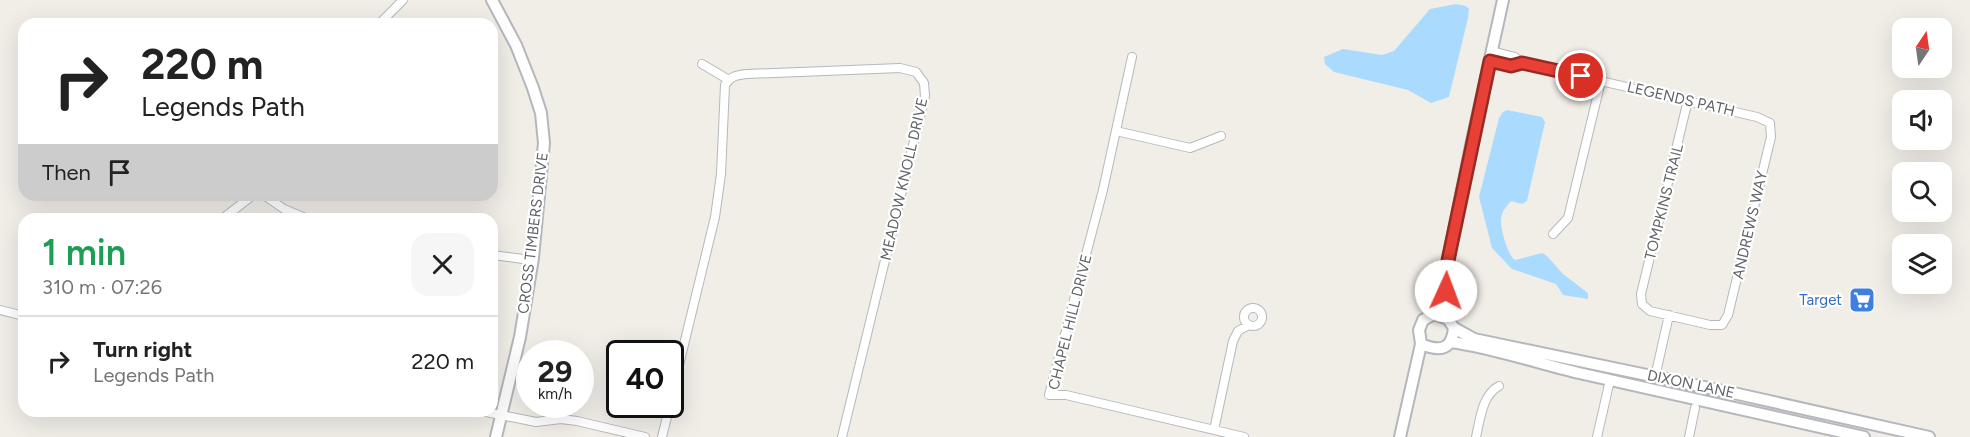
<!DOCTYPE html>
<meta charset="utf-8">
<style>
body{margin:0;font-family:Figtree,sans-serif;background:#f6f6f6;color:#222;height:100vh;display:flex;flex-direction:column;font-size:22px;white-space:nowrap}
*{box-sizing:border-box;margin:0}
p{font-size:20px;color:#767676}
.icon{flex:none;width:33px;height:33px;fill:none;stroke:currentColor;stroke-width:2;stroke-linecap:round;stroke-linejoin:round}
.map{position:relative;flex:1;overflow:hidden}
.side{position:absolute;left:18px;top:213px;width:480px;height:204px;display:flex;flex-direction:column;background:#fff;border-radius:18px;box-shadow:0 6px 24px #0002}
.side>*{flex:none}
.top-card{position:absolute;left:18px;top:18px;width:480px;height:183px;border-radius:18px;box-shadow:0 6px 24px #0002;background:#fff;color:#222;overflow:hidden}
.needle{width:39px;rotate:13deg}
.controls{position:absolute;left:1892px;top:18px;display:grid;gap:12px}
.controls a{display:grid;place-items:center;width:60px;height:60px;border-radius:12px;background:#fff;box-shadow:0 6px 24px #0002;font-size:30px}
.speed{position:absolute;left:516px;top:340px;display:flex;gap:12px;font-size:30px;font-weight:700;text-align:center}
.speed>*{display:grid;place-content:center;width:78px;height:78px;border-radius:50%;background:#fff;box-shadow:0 6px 24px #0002;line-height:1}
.speed small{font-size:15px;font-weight:400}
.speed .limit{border:3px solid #111;border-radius:9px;background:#fff;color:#111}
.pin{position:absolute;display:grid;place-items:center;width:51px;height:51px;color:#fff;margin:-26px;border:3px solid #fff;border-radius:50%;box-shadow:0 2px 6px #0007}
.me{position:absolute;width:66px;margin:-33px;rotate:2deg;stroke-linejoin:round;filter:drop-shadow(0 0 4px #0008)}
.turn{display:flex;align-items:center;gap:21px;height:126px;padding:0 24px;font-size:27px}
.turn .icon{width:78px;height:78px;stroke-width:2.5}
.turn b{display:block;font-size:42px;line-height:51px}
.then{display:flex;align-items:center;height:57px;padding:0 24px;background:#0003;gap:12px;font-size:22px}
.round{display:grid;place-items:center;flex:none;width:63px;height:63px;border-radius:18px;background:#f6f6f6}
.headline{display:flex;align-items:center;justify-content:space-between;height:102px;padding:0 24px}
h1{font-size:36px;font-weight:600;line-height:45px;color:#1e9e55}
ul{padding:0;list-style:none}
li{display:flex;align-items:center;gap:18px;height:90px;padding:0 24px;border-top:2px solid #e0e0e0}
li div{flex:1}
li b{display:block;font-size:22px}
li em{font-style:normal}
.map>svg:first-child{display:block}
</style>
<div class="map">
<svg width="1970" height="437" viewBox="0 0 1970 437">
<rect width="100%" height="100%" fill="#f1eee8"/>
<path fill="#aadbfe" d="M 1456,4 L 1466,6 L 1469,9 L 1468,18 L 1449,97 L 1431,103 L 1408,90 L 1334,72 L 1325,64 L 1324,57 L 1343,49 L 1382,55 L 1394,51 L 1430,9 Z
M 1507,110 L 1542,117 L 1545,122 L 1527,201 L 1522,204 L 1511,201 C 1506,207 1502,211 1501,219 C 1500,228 1508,256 1515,260 L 1542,253 L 1547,256 L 1563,274 L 1588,293 L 1588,299 L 1563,295 L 1556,284 L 1512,269 L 1492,248 L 1479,197 L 1499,118 L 1503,112 Z"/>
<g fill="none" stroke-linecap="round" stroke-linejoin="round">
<g stroke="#b5b8bc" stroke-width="10">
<path id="street" d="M 379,24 L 403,0
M 1492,51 L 1515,57 L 1522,63
M 1132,57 L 1103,190 L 1049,395 L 1066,395 L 1244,437
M 1490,61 L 1511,66 L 1522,63 L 1757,117 L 1770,123 L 1771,137 L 1728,315 L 1722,325 L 1710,325 L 1650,311 L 1642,304 L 1641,294 L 1688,100
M 702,64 L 729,80
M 1116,131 L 1190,148 L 1221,136
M 264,195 L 284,209 L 308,219
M 222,219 L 253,195
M 1553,234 L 1568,218 L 1601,81
M 492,255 L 523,259 L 533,258
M1244 317a9 9 0 1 1 18 0a9 9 0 1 1-18 0Z
M 0,310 L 24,316
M 1655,377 L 1669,315
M 670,402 L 715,217 L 721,174 L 725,85 C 731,76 736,75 747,74 L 900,68 L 916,72 L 924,83 L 925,96 L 842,437
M 481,411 L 536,422 L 561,419 L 577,421 L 645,437
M 1214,430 L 1233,341 L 1238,331 L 1247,326
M 662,437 L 670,405
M 1476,437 C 1480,420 1482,395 1499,386
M 1597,437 L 1610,380
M 1689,437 L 1695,408"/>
</g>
<g stroke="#b4b7bc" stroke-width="14">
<path id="secondary" d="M 492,0 L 516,45 L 533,88 L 541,113 L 544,143 L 533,258 L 520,337 L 496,437
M 1434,314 L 1448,319 L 1454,328 C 1452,350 1440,352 1421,344 L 1419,330 L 1423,320 Z
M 1431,315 L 1446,270 L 1472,141 L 1503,0
M 1444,316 L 1446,279
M 1454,328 L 1474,339 L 1738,394 L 1929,437
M 1451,342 C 1494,348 1537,363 1579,373 C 1674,395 1769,416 1864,437
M 1400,437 L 1421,344"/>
</g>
<use href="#street" stroke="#fff" stroke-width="8"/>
<use href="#secondary" stroke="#fff" stroke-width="10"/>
</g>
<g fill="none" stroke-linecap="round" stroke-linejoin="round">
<g stroke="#972a23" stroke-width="15">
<path id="route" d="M 1446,291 L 1446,270 L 1490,61 L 1511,66 L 1522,63 L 1581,76"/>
</g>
<use href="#route" stroke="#e84036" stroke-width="10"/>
</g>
<defs>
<g id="supermarket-square" transform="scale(1.35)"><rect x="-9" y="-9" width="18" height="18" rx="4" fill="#3f7fe0" stroke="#fff"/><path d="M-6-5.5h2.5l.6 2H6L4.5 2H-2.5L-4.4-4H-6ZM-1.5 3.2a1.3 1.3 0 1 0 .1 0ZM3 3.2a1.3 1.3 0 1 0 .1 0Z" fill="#fff"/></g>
</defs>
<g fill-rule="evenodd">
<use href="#supermarket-square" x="1862" y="300"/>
</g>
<g text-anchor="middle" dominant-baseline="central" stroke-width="4.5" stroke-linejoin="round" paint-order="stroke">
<g font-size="15" fill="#5f6367" stroke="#fff">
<text transform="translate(1681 99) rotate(13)">LEGENDS PATH</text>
<text transform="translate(904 179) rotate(-77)">MEADOW KNOLL DRIVE</text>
<text transform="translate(1664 202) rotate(-76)">TOMPKINS TRAIL</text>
<text transform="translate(1750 225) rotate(-77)">ANDREWS WAY</text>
<text transform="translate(533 233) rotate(-83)">CROSS TIMBERS DRIVE</text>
<text transform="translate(1070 322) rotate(-76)">CHAPEL HILL DRIVE</text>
<text transform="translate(1691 384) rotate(12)">DIXON LANE</text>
</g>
<g font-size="15" fill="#366cbe" stroke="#fff" text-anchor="end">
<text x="1842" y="300">Target</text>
</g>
</g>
</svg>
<div class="controls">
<a><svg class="needle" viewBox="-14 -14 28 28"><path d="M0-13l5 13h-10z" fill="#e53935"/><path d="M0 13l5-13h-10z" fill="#767676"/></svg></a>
<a><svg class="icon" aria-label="sound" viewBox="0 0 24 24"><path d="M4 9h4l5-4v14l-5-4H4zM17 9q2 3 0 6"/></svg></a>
<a><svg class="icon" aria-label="search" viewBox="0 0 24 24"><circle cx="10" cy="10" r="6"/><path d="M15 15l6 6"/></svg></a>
<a><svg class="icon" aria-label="layers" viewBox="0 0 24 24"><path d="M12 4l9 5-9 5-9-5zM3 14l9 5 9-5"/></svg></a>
</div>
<div class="speed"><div>29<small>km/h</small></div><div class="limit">40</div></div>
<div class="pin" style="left:1581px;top:76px;background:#d93025"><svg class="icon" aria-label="arrive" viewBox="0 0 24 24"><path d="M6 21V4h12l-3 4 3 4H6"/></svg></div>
<svg class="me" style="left:1446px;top:291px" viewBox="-20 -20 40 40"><circle r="19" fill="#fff"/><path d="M0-13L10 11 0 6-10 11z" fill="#e84036"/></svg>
<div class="top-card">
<div class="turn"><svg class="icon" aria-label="right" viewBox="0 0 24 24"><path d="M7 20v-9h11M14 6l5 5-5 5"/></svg><div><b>220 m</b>Legends Path</div></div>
<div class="then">Then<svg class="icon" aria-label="arrive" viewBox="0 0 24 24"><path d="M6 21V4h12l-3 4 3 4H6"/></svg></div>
</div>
<section class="side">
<div class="headline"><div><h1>1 min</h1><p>310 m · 07:26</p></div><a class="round"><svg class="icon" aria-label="close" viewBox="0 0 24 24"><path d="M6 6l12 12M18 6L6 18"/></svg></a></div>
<ul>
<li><svg class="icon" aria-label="right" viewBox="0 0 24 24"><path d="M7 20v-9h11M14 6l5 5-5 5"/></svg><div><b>Turn right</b><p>Legends Path</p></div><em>220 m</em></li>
</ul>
</section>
</div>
